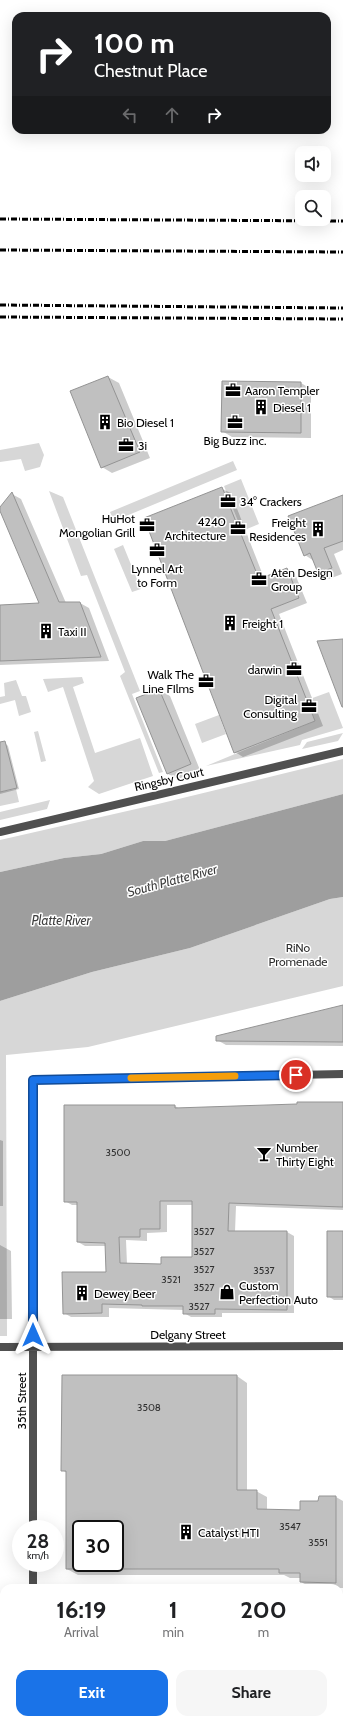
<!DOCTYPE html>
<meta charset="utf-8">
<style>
body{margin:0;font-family:Cabin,sans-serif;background:#f6f6f6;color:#202124;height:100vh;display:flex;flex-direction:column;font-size:15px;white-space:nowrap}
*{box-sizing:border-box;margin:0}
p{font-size:13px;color:#757577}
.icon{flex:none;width:22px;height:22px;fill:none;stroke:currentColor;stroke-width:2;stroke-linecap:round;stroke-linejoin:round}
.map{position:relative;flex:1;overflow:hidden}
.sheet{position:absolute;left:0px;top:1584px;width:343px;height:140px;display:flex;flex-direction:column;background:#fff;border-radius:12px 12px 0 0;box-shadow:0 4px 16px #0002}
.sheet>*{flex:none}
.top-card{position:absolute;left:12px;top:12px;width:319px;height:122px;border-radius:12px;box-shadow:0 4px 16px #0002;background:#202124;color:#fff;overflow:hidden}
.fabs{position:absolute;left:295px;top:146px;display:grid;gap:8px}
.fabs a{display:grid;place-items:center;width:36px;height:36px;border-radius:8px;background:#fff;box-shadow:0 4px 16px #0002;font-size:20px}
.speed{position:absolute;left:12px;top:1520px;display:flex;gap:8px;font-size:20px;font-weight:700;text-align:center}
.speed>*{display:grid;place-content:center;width:52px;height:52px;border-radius:50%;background:#fff;box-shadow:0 4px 16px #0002;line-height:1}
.speed small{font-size:10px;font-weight:400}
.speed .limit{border:2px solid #111;border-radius:6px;background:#fff;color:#111}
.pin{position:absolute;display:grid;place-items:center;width:34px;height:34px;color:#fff;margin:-17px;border:2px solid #fff;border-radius:50%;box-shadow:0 1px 4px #0007}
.me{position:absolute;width:44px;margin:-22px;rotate:0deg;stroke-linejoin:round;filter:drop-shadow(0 0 3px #0008)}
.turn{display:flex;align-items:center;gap:14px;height:84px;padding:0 16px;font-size:18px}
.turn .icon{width:52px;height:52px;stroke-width:2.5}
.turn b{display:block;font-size:28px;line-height:34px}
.lanes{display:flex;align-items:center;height:38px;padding:0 16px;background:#0003;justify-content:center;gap:20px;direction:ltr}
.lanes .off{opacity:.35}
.eta{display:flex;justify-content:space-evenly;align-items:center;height:68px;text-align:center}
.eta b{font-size:24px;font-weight:800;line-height:28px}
.cta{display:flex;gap:8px;margin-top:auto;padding:8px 16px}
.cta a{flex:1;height:46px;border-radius:12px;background:#1a73e8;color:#fff;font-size:16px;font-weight:800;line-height:46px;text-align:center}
.cta a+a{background:#f6f6f6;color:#202124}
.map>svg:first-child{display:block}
</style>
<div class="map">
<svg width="343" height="1724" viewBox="0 0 343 1724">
<rect width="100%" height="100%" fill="#fff"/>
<path fill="#d7d7d7" d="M 39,443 L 44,455 L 40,467 L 25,471 L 21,459 L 0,462 L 0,450 Z
M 233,461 L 237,470 L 114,521 L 110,512 Z
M 241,479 L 259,524 L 242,531 L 224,486 Z
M 49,491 L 63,497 L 140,691 L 132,694 L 163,772 L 159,773 L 120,676 L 125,672 L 87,575 L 81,576 Z
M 123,545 L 141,589 L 132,592 L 114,549 Z
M 82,677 L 84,683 L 73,687 L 95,753 L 140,738 L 153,776 L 99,794 L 88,787 L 94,781 L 63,687 L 48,692 L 43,679 Z
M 16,680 L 22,696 L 26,696 L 31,712 L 19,716 L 15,700 L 0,704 L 0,697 L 5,696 L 4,683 Z
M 329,692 L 343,728 L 302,740 L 300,745 L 206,766 L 315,721 L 307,700 Z
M 219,715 L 226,734 L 202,743 L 195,724 Z
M 38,731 L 46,761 L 41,762 L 34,732 Z
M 343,733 L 338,741 L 302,749 L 307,742 Z
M 343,759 L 343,794 L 165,841 L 143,841 L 101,854 L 64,858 L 0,872 L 0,840 L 158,804 Z
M 16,789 L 19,802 L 0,806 L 0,792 Z
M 50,800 L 47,809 L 0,820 L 0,812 Z
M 343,897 L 343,986 L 88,1047 L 6,1055 L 7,1336 L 0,1336 L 0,1001 L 92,972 L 190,948 L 330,899 Z"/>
<path fill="#9e9e9e" d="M 343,794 L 343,897 L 330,899 L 190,948 L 92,972 L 0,1001 L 0,872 L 64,858 L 101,854 L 143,841 L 165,841 Z"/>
<path fill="#0003" fill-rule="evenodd" d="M 108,377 L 119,383 L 150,458 L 112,473 L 102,467 Z
M 223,382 L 301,383 L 311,389 L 311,438 L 232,437 L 222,431 Z
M 222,489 L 231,493 L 264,578 L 287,569 L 295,574 L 307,603 L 279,614 L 323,726 L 243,757 L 235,752 Z
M 12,494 L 21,499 L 66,603 L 80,603 L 89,608 L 109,661 L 0,665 L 0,606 L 41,604 Z
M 343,496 L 343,550 L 334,554 L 342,574 L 329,579 L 319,573 L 314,561 L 305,555 Z
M 159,690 L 170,696 L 200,770 L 178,779 L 168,774 Z
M 6,744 L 8,746 L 19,789 L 0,794 L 0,745 Z
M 343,1006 L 343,1046 L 226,1045 L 217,1040 Z
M 343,1103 L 343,1210 L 236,1206 L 235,1232 L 287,1232 L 294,1236 L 294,1313 L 222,1313 L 222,1317 L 191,1317 L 184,1313 L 184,1310 L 109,1308 L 109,1317 L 71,1317 L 64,1313 L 107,1273 L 106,1246 L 85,1246 L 78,1242 L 78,1205 L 72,1205 L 65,1201 L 65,1106 L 175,1106 L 180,1109 ZM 167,1205 L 193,1205 L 193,1258 L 162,1265 L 127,1264 L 126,1240 L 147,1241 L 147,1233 L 167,1232 Z
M 0,1140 L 3,1141 L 3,1206 L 0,1206 Z
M 343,1232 L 343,1300 L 334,1300 L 328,1296 Z
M 0,1245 L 11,1251 L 12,1319 L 0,1319 Z
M 237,1376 L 247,1383 L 247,1491 L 256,1491 L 267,1497 L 267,1510 L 301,1511 L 319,1502 L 336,1497 L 343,1501 L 343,1588 L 312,1588 L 301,1582 L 301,1578 L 290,1578 L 284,1575 L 78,1575 L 67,1569 L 67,1473 L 62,1470 ZM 81,1529 L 115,1529 L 115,1563 L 81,1563 Z
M 339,1661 L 343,1661 L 343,1724 L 143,1724 L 143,1720 L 339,1720 Z"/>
<path fill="#c0c0c0" stroke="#949494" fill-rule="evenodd" d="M 108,376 L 140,452 L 101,468 L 70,391 Z
M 222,381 L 301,382 L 301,433 L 221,432 Z
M 222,487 L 259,579 L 287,568 L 299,598 L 271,609 L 315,721 L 234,753 L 144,518 Z
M 12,492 L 59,602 L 80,602 L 101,657 L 0,661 L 0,605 L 39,603 L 0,511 L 0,507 Z
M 343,495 L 343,541 L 324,548 L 332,568 L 318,573 L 310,553 L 304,556 L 288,516 Z
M 343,639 L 343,707 L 342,707 L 317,641 Z
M 159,689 L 191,764 L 167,774 L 136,698 Z
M 5,741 L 17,788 L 0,792 L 0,742 Z
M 343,1005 L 343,1042 L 216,1041 L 216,1036 Z
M 297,1102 L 343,1102 L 343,1207 L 229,1203 L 228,1231 L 287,1231 L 287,1310 L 215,1309 L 215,1314 L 183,1314 L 183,1306 L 142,1306 L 142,1305 L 102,1304 L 102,1313 L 63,1314 L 62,1272 L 106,1272 L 105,1243 L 77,1242 L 77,1202 L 64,1202 L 64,1105 L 175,1105 L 175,1108 L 297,1104 ZM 160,1201 L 192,1201 L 192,1257 L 161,1257 L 161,1264 L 120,1263 L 119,1237 L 140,1237 L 140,1229 L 160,1229 Z
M 327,1231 L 343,1231 L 343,1297 L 327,1297 Z
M 62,1375 L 237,1375 L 237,1490 L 257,1490 L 257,1509 L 300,1510 L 300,1501 L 318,1501 L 319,1496 L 336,1496 L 336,1583 L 300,1582 L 300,1573 L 279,1573 L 279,1569 L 115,1569 L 115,1529 L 81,1529 L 81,1569 L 66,1569 L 66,1471 L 61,1471 Z"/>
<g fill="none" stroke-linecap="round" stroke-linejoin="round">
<path stroke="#505050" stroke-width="8" d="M 0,1347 L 343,1346
M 33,1529 L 33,1080 L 343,1074
M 33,1588 L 33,1563
M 33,1724 L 33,1720"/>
<path stroke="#505050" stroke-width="8" d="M 0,832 L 343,751"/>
<path stroke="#1d1d1d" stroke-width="8" d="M 0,1616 L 4,1616
M 339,1616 L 343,1616"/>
<path stroke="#000" stroke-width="3" stroke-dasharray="6 2 1 2" stroke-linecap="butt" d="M 0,219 L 343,221
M 0,250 L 343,252
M 0,305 L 343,308
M 0,317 L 343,319"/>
</g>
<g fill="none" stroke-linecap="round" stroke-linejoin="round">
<g stroke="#114b97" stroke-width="10">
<path id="route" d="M 33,1335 L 33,1080 L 296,1075"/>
</g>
<use href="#route" stroke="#1a73e8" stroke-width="7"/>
<path stroke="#f59e0b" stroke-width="7" d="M 131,1078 L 235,1076"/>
</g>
<defs>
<g id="office-bare" transform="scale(1.2)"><path d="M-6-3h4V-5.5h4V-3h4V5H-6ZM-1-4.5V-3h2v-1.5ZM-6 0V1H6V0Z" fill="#000" stroke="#fff" stroke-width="2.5" paint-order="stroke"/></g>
<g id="building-bare" transform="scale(1.2)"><path d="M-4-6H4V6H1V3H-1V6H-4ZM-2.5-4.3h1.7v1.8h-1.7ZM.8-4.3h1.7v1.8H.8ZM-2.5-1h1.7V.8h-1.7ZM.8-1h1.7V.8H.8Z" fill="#000" stroke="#fff" stroke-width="2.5" paint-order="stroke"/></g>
<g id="bar-bare" transform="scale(1.2)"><path d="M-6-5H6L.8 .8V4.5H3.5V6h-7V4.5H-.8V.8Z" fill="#000" stroke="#fff" stroke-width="2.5" paint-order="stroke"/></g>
<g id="shop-bare" transform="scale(1.2)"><path d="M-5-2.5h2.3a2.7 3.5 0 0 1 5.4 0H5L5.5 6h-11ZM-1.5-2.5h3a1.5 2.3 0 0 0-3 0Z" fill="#000" stroke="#fff" stroke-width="2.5" paint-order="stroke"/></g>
</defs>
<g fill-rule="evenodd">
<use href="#office-bare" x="233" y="390"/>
<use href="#building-bare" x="261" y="407"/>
<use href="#building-bare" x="105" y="422"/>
<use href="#office-bare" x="235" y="422"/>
<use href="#office-bare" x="126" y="445"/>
<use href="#office-bare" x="228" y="501"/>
<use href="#office-bare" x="147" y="525"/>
<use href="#office-bare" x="238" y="528"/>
<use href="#building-bare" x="318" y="529"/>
<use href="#office-bare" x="157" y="550"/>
<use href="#office-bare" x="259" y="579"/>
<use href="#building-bare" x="230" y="623"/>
<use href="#building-bare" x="46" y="631"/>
<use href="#office-bare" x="294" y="669"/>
<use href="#office-bare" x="206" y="681"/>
<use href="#office-bare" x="309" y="706"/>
<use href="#bar-bare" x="264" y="1154"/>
<use href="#shop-bare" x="227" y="1292"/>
<use href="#building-bare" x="82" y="1293"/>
<use href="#building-bare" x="186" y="1532"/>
</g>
<g text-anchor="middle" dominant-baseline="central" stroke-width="3" stroke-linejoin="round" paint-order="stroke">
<g font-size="10" fill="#303030">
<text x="118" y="1152">3500</text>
<text x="204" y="1231">3527</text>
<text x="204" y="1251">3527</text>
<text x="204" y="1269">3527</text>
<text x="264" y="1270">3537</text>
<text x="171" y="1279">3521</text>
<text x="204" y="1287">3527</text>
<text x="199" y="1306">3527</text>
<text x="149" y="1407">3508</text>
<text x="290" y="1526">3547</text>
<text x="318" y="1542">3551</text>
</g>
<g font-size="12" fill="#000" stroke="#fff" text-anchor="start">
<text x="245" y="390">Aaron Templer</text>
<text x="273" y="407">Diesel 1</text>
<text x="117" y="422">Bio Diesel 1</text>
<text x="235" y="440" text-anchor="middle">Big Buzz inc.</text>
<text x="138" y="445">3i</text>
<text x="240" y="501">34° Crackers</text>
<text x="135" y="518" text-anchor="end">HuHot<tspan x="135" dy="14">Mongolian Grill</tspan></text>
<text x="226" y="521" text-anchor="end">4240<tspan x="226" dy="14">Architecture</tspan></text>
<text x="306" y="522" text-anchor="end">Freight<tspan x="306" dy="14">Residences</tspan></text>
<text x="157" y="568" text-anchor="middle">Lynnel Art<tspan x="157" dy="14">to Form</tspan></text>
<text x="271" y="572">Aten Design<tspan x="271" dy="14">Group</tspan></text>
<text x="242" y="623">Freight 1</text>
<text x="58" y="631">Taxi II</text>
<text x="282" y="669" text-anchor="end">darwin</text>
<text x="194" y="674" text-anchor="end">Walk The<tspan x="194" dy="14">Line FIlms</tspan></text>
<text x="297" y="699" text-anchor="end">Digital<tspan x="297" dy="14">Consulting</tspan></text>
<text x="276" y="1147">Number<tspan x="276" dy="14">Thirty Eight</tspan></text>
<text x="239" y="1285">Custom<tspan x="239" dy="14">Perfection Auto</tspan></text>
<text x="94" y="1293">Dewey Beer</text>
<text x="198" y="1532">Catalyst HTI</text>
</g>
<g font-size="12" fill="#000" stroke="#fff">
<text transform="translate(169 779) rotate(-13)">Ringsby Court</text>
<text x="188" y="1334">Delgany Street</text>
<text transform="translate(21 1401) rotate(-90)">35th Street</text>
</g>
<g font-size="12" fill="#2e2e2e" stroke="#fff">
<text x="298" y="947">RiNo<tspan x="298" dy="14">Promenade</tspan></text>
</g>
<g font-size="13" font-style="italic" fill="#3f3f3f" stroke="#fff">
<text transform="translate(172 880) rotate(-15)">South Platte River</text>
<text x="61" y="920">Platte River</text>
</g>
</g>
</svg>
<div class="fabs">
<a><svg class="icon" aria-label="sound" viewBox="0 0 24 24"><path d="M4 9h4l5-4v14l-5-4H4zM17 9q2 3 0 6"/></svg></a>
<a><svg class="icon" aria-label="search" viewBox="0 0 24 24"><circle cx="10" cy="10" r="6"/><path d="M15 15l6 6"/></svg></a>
</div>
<div class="speed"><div>28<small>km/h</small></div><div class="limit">30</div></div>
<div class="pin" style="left:296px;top:1075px;background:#d93025"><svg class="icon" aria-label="arrive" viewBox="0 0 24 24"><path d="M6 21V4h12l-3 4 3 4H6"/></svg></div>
<svg class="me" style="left:33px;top:1335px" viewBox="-20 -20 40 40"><path d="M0-17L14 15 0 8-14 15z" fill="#1a73e8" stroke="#fff" stroke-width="4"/></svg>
<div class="top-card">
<div class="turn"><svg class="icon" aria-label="right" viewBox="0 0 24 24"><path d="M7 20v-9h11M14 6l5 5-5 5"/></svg><div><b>100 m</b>Chestnut Place</div></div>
<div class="lanes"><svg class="icon off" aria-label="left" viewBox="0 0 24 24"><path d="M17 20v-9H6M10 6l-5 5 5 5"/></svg><svg class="icon off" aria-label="ahead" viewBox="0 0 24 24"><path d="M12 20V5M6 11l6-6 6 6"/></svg><svg class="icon" aria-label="right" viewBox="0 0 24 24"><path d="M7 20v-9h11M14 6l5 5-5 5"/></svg></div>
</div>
<section class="sheet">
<div class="eta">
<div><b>16:19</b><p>Arrival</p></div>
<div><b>1</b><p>min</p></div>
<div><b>200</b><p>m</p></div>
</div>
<div class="cta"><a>Exit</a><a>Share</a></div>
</section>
</div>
